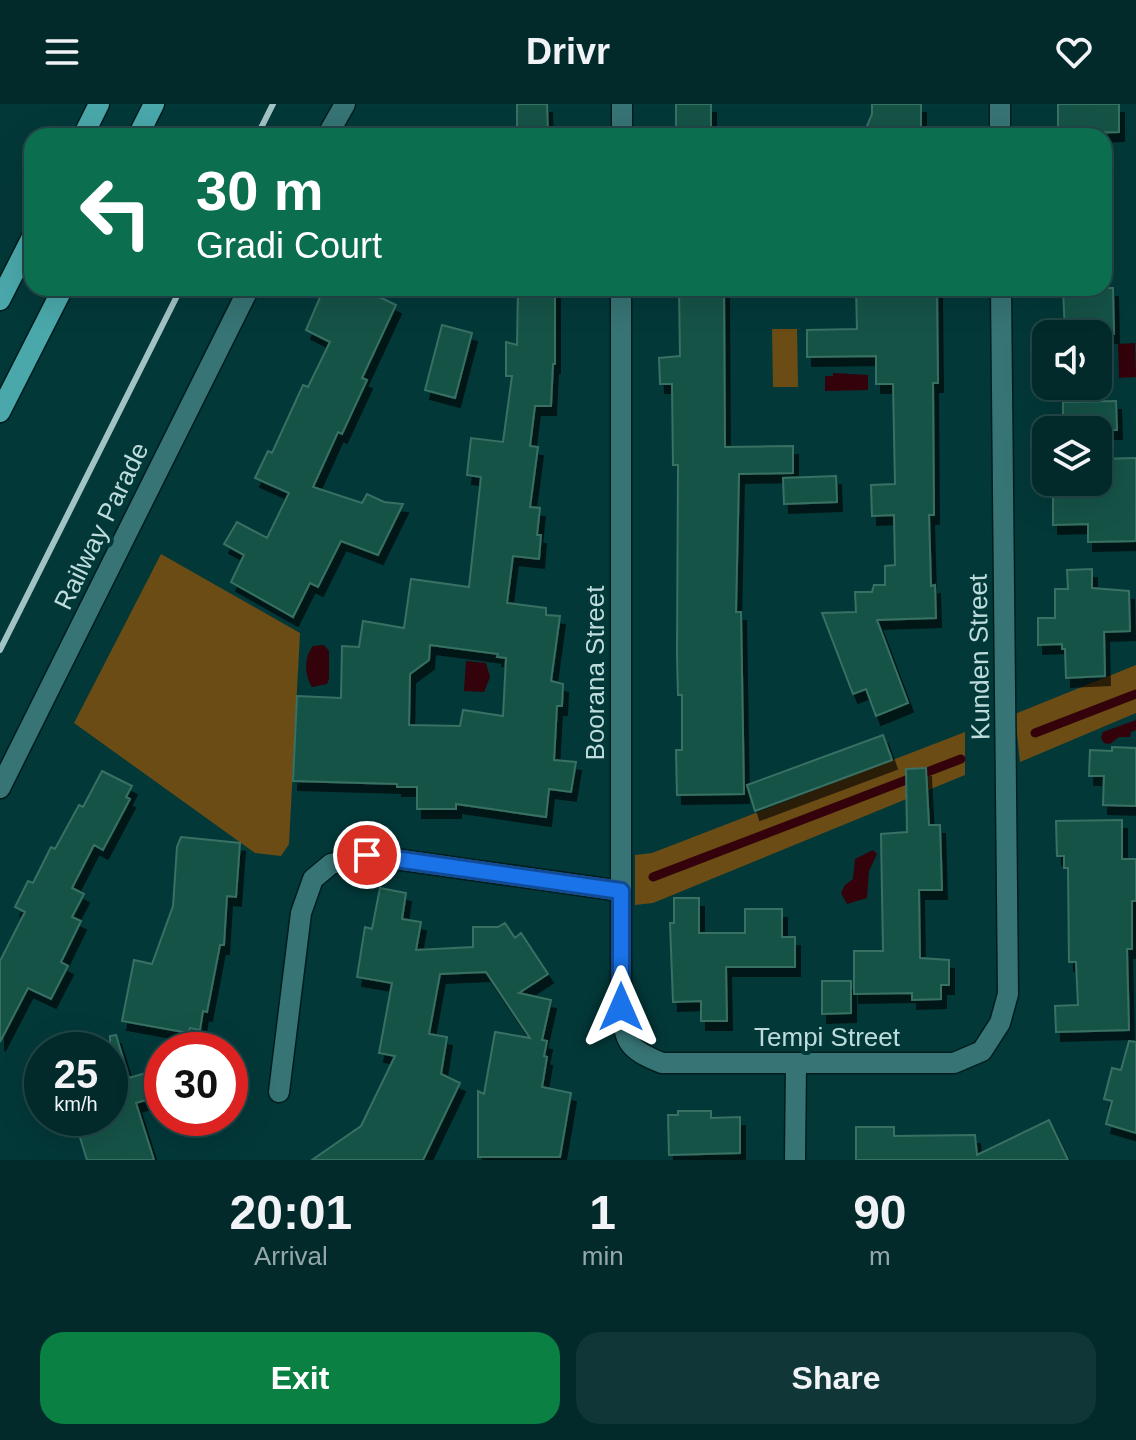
<!DOCTYPE html>
<style>
body{margin:0;font-family:Arial,sans-serif;background:#103637;color:#f1f3f6;height:100vh;display:flex;flex-direction:column;font-size:30px;white-space:nowrap}
*{box-sizing:border-box;margin:0}
p{font-size:26px;color:#96a7a9}
.icon{flex:none;width:44px;height:44px;fill:none;stroke:currentColor;stroke-width:2;stroke-linecap:round;stroke-linejoin:round}
.map{position:relative;height:1056px;overflow:hidden}
.drawer{display:flex;flex-direction:column;background:#022a2b;flex:1}
.drawer>*{flex:none}
.top-card{position:absolute;left:24px;top:24px;width:1088px;height:168px;border-radius:24px;box-shadow:0 8px 32px #0002,0 0 0 2px #234647;background:#0b6e4f;color:#fff;overflow:hidden}
.fabs{position:absolute;left:1032px;top:216px;display:grid;gap:16px}
.fabs a{display:grid;place-items:center;width:80px;height:80px;border-radius:16px;background:#022a2b;box-shadow:0 8px 32px #0002,0 0 0 2px #234647;font-size:40px}
.speed{position:absolute;left:24px;top:928px;display:flex;gap:16px;font-size:40px;font-weight:700;text-align:center}
.speed>*{display:grid;place-content:center;width:104px;height:104px;border-radius:50%;background:#022a2b;box-shadow:0 8px 32px #0002,0 0 0 2px #234647;line-height:1}
.speed small{font-size:20px;font-weight:400}
.speed .limit{border:12px solid #d22;background:#fff;color:#111}
.pin{position:absolute;display:grid;place-items:center;width:68px;height:68px;color:#fff;margin:-34px;border:4px solid #fff;border-radius:50%;box-shadow:0 2px 8px #0007}
.me{position:absolute;width:88px;margin:-44px;rotate:0deg;stroke-linejoin:round;filter:drop-shadow(0 0 6px #0008)}
.turn{display:flex;align-items:center;gap:28px;height:168px;padding:0 40px;font-size:36px}
.turn .icon{width:104px;height:104px;stroke-width:2.5}
.turn b{display:block;font-size:56px;line-height:68px}
.eta{display:flex;justify-content:space-evenly;align-items:center;height:136px;text-align:center}
.eta b{font-size:48px;font-weight:700;line-height:56px}
.primary-button{display:flex;gap:16px;margin-top:auto;padding:16px 40px}
.primary-button a{flex:1;height:92px;border-radius:24px;background:#0b8043;color:#fff;font-size:32px;font-weight:700;line-height:92px;text-align:center}
.primary-button a+a{background:#103637;color:#f1f3f6}
header{display:flex;justify-content:space-between;align-items:center;height:104px;padding:0 40px;background:#022a2b;font-size:36px;font-weight:700}
.map>svg:first-child{display:block}
</style>
<header><svg class="icon" aria-label="menu" viewBox="0 0 24 24"><path d="M4 6h16M4 12h16M4 18h16"/></svg>Drivr<svg class="icon" aria-label="heart" viewBox="0 0 24 24"><path d="M12 20l-8-8c-3-5 5-10 8-4 3-6 11-1 8 4z"/></svg></header>
<div class="map">
<svg width="1136" height="1056" viewBox="0 0 1136 1056">
<defs>
<filter id="shadow"><feDropShadow dx="5" dy="9" stdDeviation="0" flood-color="#0009"/></filter>
</defs>
<rect width="100%" height="100%" fill="#033839"/>
<path fill="#6c4c15" d="M 772,225 L 797,225 L 798,283 L 773,283 Z
M 161,450 L 300,529 L 289,740 L 281,752 L 255,749 L 74,619 Z
M 1136,561 L 1136,609 L 1020,658 L 1015,610 Z
M 965,628 L 965,671 L 653,799 L 635,801 L 635,751 L 652,749 Z"/>
<path fill="#33020a" d="M 1135,239 L 1136,273 L 1119,274 L 1118,240 Z
M 833,269 L 868,271 L 868,286 L 825,287 L 825,272 L 833,272 Z
M 324,541 L 329,547 L 329,575 L 327,580 L 312,583 C 304,571 304,553 313,542 Z
M 466,557 L 486,559 L 490,573 L 484,588 L 464,587 Z
M 1136,616 L 1136,626 L 1131,628 L 1130,633 L 1119,633 L 1110,640 L 1104,639 L 1101,634 L 1103,628 Z
M 873,746 L 877,750 L 869,767 L 867,794 L 847,800 L 841,789 L 845,781 L 853,775 L 855,755 Z"/>
<g fill="none" stroke-linecap="round" stroke-linejoin="round">
<path stroke="#33020a" stroke-width="9" d="M 1035,629 L 1136,590
M 653,773 L 961,655"/>
</g>
<path fill="#175246" stroke="#387063" stroke-width="2" fill-rule="evenodd" filter="url(#shadow)" d="M 517,0 L 547,0 L 548,32 L 517,32 Z
M 676,0 L 711,0 L 711,32 L 676,32 Z
M 872,0 L 921,0 L 921,32 L 863,32 L 872,10 Z
M 1058,0 L 1119,0 L 1119,28 L 1058,30 Z
M 324,184 L 361,184 L 396,201 L 362,274 L 367,276 L 342,330 L 338,328 L 313,383 L 362,399 L 367,390 L 384,398 L 403,400 L 378,451 L 341,437 L 318,483 L 310,479 L 293,513 L 231,478 L 244,451 L 224,440 L 237,418 L 267,434 L 289,389 L 255,374 L 268,347 L 272,349 L 303,281 L 308,283 L 330,238 L 306,226 Z
M 518,184 L 555,184 L 555,260 L 553,260 L 551,302 L 535,302 L 530,342 L 538,343 L 530,403 L 540,404 L 537,431 L 541,431 L 539,455 L 513,452 L 507,499 L 546,504 L 546,511 L 560,512 L 551,577 L 563,580 L 562,602 L 557,602 L 554,656 L 576,658 L 571,688 L 549,685 L 546,713 L 456,700 L 456,705 L 417,705 L 417,683 L 397,683 L 397,680 L 293,677 L 297,592 L 341,594 L 342,542 L 359,543 L 363,517 L 404,524 L 411,475 L 469,483 L 481,373 L 467,371 L 471,334 L 503,338 L 512,272 L 506,272 L 506,238 L 517,241 ZM 430,541 L 498,550 L 497,553 L 506,554 L 503,612 L 463,606 L 460,622 L 409,621 L 410,570 L 429,556 Z
M 679,184 L 724,184 L 725,343 L 793,342 L 793,369 L 739,370 L 736,508 L 741,508 L 744,690 L 677,691 L 676,646 L 682,646 L 682,591 L 678,591 L 677,551 L 678,361 L 673,361 L 672,280 L 660,280 L 659,254 L 680,252 Z
M 856,184 L 937,184 L 938,279 L 933,279 L 934,411 L 929,411 L 931,482 L 935,481 L 936,514 L 877,516 L 908,599 L 876,612 L 866,585 L 853,590 L 822,509 L 856,508 L 855,488 L 872,488 L 874,481 L 885,481 L 885,462 L 895,461 L 894,411 L 872,412 L 871,381 L 895,380 L 893,280 L 876,280 L 876,252 L 807,253 L 807,226 L 857,225 Z
M 1063,184 L 1113,184 L 1114,230 L 1065,230 Z
M 442,221 L 472,229 L 455,294 L 425,286 Z
M 1116,297 L 1117,326 L 1063,326 L 1063,298 Z
M 1136,354 L 1136,437 L 1088,438 L 1088,420 L 1053,421 L 1053,380 L 1098,380 L 1098,355 Z
M 836,372 L 837,398 L 784,400 L 783,374 Z
M 1092,465 L 1092,484 L 1129,487 L 1130,527 L 1104,528 L 1105,572 L 1066,574 L 1065,545 L 1062,545 L 1062,540 L 1038,541 L 1038,514 L 1055,514 L 1055,485 L 1068,485 L 1067,466 Z
M 883,631 L 892,656 L 755,707 L 747,681 Z
M 1112,643 L 1136,644 L 1136,702 L 1103,701 L 1104,672 L 1089,672 L 1090,646 L 1112,647 Z
M 926,664 L 929,721 L 940,721 L 942,786 L 919,786 L 920,854 L 949,856 L 949,881 L 941,881 L 941,895 L 912,896 L 912,889 L 854,890 L 854,847 L 883,847 L 881,730 L 907,728 L 906,665 Z
M 102,667 L 132,682 L 126,693 L 130,695 L 103,746 L 94,741 L 72,784 L 84,790 L 72,813 L 81,817 L 61,858 L 68,862 L 51,895 L 28,884 L 0,938 L 0,857 L 25,808 L 15,803 L 28,777 L 33,779 L 51,743 L 55,745 L 79,701 L 83,703 Z
M 1122,716 L 1122,755 L 1136,755 L 1136,797 L 1132,797 L 1132,845 L 1127,845 L 1129,926 L 1056,928 L 1055,902 L 1078,901 L 1076,858 L 1069,858 L 1068,764 L 1064,764 L 1064,752 L 1057,752 L 1056,717 Z
M 181,733 L 240,739 L 236,793 L 227,792 L 224,841 L 220,841 L 207,908 L 203,907 L 200,926 L 190,924 L 189,929 L 122,917 L 134,856 L 152,860 L 173,802 L 177,743 Z
M 380,784 L 406,789 L 402,815 L 421,818 L 416,846 L 473,843 L 473,823 L 498,823 L 505,819 L 515,834 L 521,829 L 548,870 L 519,889 L 551,896 L 542,936 L 547,937 L 544,952 L 547,953 L 542,983 L 571,989 L 560,1053 L 478,1053 L 478,987 L 484,990 L 495,928 L 530,934 L 486,868 L 440,870 L 429,930 L 447,933 L 441,970 L 460,979 L 423,1056 L 312,1056 L 361,1022 L 395,952 L 379,949 L 392,879 L 357,873 L 365,823 L 372,825 Z
M 674,794 L 699,794 L 699,829 L 745,829 L 745,805 L 782,805 L 782,833 L 795,833 L 795,863 L 726,863 L 727,917 L 701,917 L 701,897 L 673,898 L 670,819 L 674,819 Z
M 822,877 L 851,877 L 851,909 L 822,910 Z
M 116,931 L 129,974 L 162,964 L 162,991 L 136,999 L 154,1056 L 87,1056 L 74,1014 L 110,1014 L 110,932 Z
M 1129,937 L 1136,938 L 1136,1029 L 1106,1020 L 1112,997 L 1104,995 L 1112,964 L 1121,966 Z
M 678,1007 L 711,1007 L 711,1014 L 740,1013 L 740,1049 L 669,1051 L 668,1011 L 678,1011 Z
M 1049,1016 L 1068,1056 L 856,1056 L 856,1023 L 894,1023 L 894,1032 L 975,1031 L 977,1051 Z"/>
<g fill="none" stroke-linecap="round" stroke-linejoin="round">
<g stroke="#001d1e" stroke-width="23">
<path id="street" d="M 1000,0 L 1000,32
M 327,32 L 345,0
M 622,32 L 622,0
M 621,184 L 621,903 C 625,940 628,945 662,959 L 954,959 L 982,947 L 1000,919 L 1008,890 L 1001,184
M 0,684 L 249,184
M 279,988 L 301,809 L 313,775 L 331,760 L 367,751 L 621,787
M 795,1056 L 796,959"/>
</g>
<g stroke="#001d1e" stroke-width="23">
<path id="primary" d="M 83,32 L 99,0
M 138,32 L 154,0
M 0,196 L 32,133
M 0,308 L 63,184"/>
</g>
<use href="#street" stroke="#377475" stroke-width="20"/>
<use href="#primary" stroke="#4aa8aa" stroke-width="20"/>
<path stroke="#a2c3c4" stroke-width="6" d="M 257,32 L 273,0
M 0,546 L 181,184"/>
</g>
<g fill="none" stroke-linecap="round" stroke-linejoin="round">
<g stroke="#114b97" stroke-width="20">
<path id="route" d="M 367,751 L 621,787 L 621,903"/>
</g>
<use href="#route" stroke="#1a73e8" stroke-width="14"/>
</g>
<g text-anchor="middle" dominant-baseline="central" stroke-width="8" stroke-linejoin="round" paint-order="stroke">
<g font-size="26" fill="#bedcdc" stroke="#033839">
<text transform="translate(101 422) rotate(-64)">Railway Parade</text>
<text transform="translate(979 553) rotate(-91)">Kunden Street</text>
<text transform="translate(595 569) rotate(-90)">Boorana Street</text>
<text x="827" y="933">Tempi Street</text>
</g>
</g>
</svg>
<div class="fabs">
<a><svg class="icon" aria-label="sound" viewBox="0 0 24 24"><path d="M4 9h4l5-4v14l-5-4H4zM17 9q2 3 0 6"/></svg></a>
<a><svg class="icon" aria-label="layers" viewBox="0 0 24 24"><path d="M12 4l9 5-9 5-9-5zM3 14l9 5 9-5"/></svg></a>
</div>
<div class="speed"><div>25<small>km/h</small></div><div class="limit">30</div></div>
<div class="pin" style="left:367px;top:751px;background:#d93025"><svg class="icon" aria-label="arrive" viewBox="0 0 24 24"><path d="M6 21V4h12l-3 4 3 4H6"/></svg></div>
<svg class="me" style="left:621px;top:903px" viewBox="-20 -20 40 40"><path d="M0-17L14 15 0 8-14 15z" fill="#1a73e8" stroke="#fff" stroke-width="4"/></svg>
<div class="top-card">
<div class="turn"><svg class="icon" aria-label="left" viewBox="0 0 24 24"><path d="M17 20v-9H6M10 6l-5 5 5 5"/></svg><div><b>30 m</b>Gradi Court</div></div>
</div>
</div>
<section class="drawer">
<div class="eta">
<div><b>20:01</b><p>Arrival</p></div>
<div><b>1</b><p>min</p></div>
<div><b>90</b><p>m</p></div>
</div>
<div class="primary-button"><a>Exit</a><a>Share</a></div>
</section>
